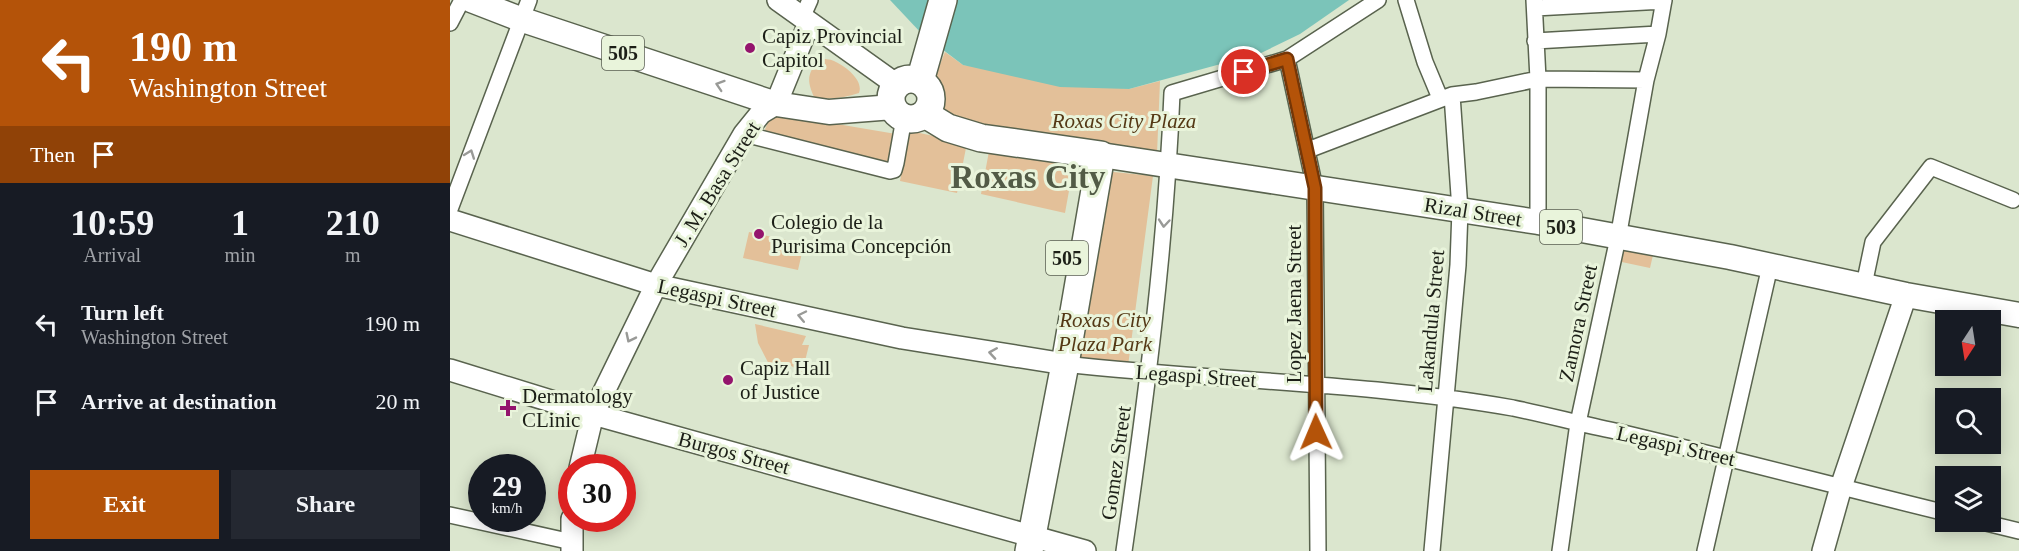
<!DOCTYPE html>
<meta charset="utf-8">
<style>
body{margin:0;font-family:"Times New Roman",serif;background:#242831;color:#f1f3f6;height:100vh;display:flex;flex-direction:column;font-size:22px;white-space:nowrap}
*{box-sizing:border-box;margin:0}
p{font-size:20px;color:#9ea1a6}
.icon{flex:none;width:33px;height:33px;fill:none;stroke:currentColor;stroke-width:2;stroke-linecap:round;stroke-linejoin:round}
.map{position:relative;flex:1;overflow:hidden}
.drawer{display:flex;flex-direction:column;background:#171b24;width:450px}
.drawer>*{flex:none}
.hud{background:#b45309;color:#fff;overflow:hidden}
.needle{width:39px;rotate:192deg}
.controls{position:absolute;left:1485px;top:310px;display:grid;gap:12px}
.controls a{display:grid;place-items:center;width:66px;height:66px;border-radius:0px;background:#171b24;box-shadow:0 3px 15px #0003;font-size:30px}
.speed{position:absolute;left:18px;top:454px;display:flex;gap:12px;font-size:30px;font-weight:700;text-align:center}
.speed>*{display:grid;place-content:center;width:78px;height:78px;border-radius:50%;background:#171b24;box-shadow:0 3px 15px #0003;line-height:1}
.speed small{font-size:15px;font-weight:400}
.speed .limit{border:9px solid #d22;background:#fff;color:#111}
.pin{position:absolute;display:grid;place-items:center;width:51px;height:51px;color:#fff;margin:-26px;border:3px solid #fff;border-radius:50%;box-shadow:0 2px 6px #0007}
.me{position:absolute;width:66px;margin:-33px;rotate:359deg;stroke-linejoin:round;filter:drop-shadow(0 0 4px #0008)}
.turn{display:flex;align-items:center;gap:21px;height:126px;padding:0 30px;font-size:27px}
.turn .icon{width:78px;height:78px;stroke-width:2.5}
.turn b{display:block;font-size:42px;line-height:51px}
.then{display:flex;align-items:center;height:57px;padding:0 30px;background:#0003;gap:12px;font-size:22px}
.eta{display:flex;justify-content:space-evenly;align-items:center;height:102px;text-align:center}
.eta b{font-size:36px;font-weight:700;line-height:42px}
.primary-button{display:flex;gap:12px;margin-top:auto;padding:12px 30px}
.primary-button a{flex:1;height:69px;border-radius:0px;background:#b45309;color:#fff;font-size:24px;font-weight:700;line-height:69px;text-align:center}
.primary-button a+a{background:#242831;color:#f1f3f6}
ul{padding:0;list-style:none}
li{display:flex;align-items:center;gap:18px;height:78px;padding:0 30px}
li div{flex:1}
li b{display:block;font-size:22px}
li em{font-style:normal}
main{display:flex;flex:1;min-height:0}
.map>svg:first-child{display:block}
</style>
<main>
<section class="drawer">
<div class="hud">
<div class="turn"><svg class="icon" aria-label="left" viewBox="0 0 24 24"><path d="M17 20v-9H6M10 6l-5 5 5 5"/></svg><div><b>190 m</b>Washington Street</div></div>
<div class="then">Then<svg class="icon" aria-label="arrive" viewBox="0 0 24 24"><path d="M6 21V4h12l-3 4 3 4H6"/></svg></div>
</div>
<div class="eta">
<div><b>10:59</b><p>Arrival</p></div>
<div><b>1</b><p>min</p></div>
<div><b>210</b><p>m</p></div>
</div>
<ul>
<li><svg class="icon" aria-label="left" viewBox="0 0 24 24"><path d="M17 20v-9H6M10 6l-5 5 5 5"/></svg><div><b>Turn left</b><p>Washington Street</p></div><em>190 m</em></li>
<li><svg class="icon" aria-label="arrive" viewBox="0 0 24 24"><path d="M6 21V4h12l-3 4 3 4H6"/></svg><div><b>Arrive at destination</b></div><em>20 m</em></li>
</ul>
<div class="primary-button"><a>Exit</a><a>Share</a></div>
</section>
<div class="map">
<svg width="1569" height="551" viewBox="0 0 1569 551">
<rect width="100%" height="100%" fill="#dbe6ce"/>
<path fill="#e3c099" d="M 495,52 L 513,65 L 679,89 L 710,81 L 707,154 L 524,131 L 487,110 L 484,79 Z
M 369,58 C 374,59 380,59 384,61 C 395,66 414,80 409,93 C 394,98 379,100 364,97 C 356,79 358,74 369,58 Z
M 322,113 L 446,134 L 440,166 L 313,134 Z
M 460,131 L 517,143 L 507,193 L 450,181 Z
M 540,146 L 624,163 L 615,213 L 531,194 Z
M 654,171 L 703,176 L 678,366 L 623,358 Z
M 299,232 L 354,244 L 348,270 L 293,258 Z
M 1169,248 L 1203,255 L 1200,268 L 1167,261 Z
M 305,324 L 356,336 L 352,345 L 359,345 L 352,373 L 340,365 L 322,370 L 308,343 Z"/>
<path fill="#7bc4b9" d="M 440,0 L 899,0 L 850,34 L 811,53 L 679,89 L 610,87 L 513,65 L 472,34 Z"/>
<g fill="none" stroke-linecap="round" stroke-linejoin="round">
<g stroke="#59634e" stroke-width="18">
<path id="street" d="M 956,0 L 975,62 L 990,98
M 1084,0 L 1088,79 L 1088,222
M 1085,8 L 1214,1
M 352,18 L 360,0
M 0,23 L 12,0
M 1085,41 L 1208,34
M 837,59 L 865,188 L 868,551
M 294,134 L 440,171 L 444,170 L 446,163 L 454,118
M 858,150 L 1002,95 L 1026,92 L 1088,79 L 1196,80
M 0,209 L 79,0
M 1414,285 L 1423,242 L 1481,167 L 1563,200
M 615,364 C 764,381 915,382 1063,408 C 1097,415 1131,424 1165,431 C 1276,457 1385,486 1496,513
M 0,515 L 122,542
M 1532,522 L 1569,531
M 674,551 C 696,399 716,247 722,93 L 837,59 L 928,0
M 982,551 L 1008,265 L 1010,210 L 1002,95
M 1110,551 L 1128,423 L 1168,238 L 1196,80 L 1208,34 L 1214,0
M 1255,551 L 1320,266"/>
</g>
<g stroke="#59634e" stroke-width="24">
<path id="secondary" d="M 328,0 L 447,85
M 0,220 L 206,285 L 452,338 L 615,364
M 0,370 L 143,414 L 635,551
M 130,468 L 143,414 L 206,285 L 294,134 L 311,113 L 326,104 L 359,23
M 122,551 L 122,519
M 1373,551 L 1391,487 L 1456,295"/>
</g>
<g stroke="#59634e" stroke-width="27">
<path id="primary" d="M 21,0 L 70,19 L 326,104 L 379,112 L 443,107
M 651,155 L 1088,222 L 1280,257 L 1456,295 L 1569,315"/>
</g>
<g stroke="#59634e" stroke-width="30">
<path id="highway" d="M441 99a20 20 0 1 1 40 0a20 20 0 1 1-40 0Z
M 470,81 L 493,0
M 475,114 L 498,128 L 531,138 L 651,155 L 615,364 L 579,551"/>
</g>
<use href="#street" stroke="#fff" stroke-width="15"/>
<use href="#secondary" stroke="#fff" stroke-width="21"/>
<use href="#primary" stroke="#fff" stroke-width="24"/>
<use href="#highway" stroke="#fff" stroke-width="27"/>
</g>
<defs><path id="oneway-chevron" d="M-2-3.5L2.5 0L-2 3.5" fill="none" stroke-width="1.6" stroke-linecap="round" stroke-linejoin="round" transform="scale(1.5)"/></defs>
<g stroke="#999a97">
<use href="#oneway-chevron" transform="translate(270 85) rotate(-162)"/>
<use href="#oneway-chevron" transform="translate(20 154) rotate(-70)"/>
<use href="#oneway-chevron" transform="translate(714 223) rotate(95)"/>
<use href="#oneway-chevron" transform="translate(352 316) rotate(-168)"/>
<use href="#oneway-chevron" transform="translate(180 338) rotate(116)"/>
<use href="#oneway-chevron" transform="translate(543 353) rotate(-171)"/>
</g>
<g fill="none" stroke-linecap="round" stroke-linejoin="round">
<g stroke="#753606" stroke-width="15">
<path id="route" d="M 794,72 L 837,59 L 865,188 L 866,432"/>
</g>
<use href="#route" stroke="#b45309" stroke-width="10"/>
</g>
<g fill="#94146d" stroke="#e9f4db" stroke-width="2">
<circle cx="300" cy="48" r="6"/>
<circle cx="309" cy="234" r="6"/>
<circle cx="278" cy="380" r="6"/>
<path d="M55 399h6v6h6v6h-6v6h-6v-6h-6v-6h6z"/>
</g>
<g text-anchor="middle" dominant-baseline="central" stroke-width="6" stroke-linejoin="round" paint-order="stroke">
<g fill="#e9f4db" stroke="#5a5f52" stroke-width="1.5">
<rect x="152" y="36" width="42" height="34" rx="4.5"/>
<rect x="1090" y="210" width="42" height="34" rx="4.5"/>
<rect x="596" y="241" width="42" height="34" rx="4.5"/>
</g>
<g font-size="20" font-weight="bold" fill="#1c1f17">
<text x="173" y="53">505</text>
<text x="1111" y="227">503</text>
<text x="617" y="258">505</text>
</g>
<g font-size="21" fill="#1c1f17" stroke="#e9f4db" text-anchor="start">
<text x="312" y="36">Capiz Provincial<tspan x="312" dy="24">Capitol</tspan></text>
<text x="321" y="222">Colegio de la<tspan x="321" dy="24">Purisima Concepción</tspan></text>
<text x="290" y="368">Capiz Hall<tspan x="290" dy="24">of Justice</tspan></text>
<text x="72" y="396">Dermatology<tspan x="72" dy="24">CLinic</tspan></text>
</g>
<g font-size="21" font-style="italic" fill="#543815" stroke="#e9f4db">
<text x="674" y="121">Roxas City Plaza</text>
<text x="655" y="320">Roxas City<tspan x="655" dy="24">Plaza Park</tspan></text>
</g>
<g font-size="21" fill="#1c1f17" stroke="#e9f4db">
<text transform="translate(267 184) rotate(-58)">J. M. Basa Street</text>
<text transform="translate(1023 212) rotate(9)">Rizal Street</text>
<text transform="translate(267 298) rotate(12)">Legaspi Street</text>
<text transform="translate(844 304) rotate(-90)">Lopez Jaena Street</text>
<text transform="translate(981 321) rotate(-85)">Lakandula Street</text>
<text transform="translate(1128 323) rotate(-78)">Zamora Street</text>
<text transform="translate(746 376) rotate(4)">Legaspi Street</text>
<text transform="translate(1226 446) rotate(13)">Legaspi Street</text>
<text transform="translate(284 453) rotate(15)">Burgos Street</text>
<text transform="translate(666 463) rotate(-82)">Gomez Street</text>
</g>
<g font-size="33" font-weight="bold" fill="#525b46" stroke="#e9f4db">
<text x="578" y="177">Roxas City</text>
</g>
</g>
</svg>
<div class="controls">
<a><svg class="needle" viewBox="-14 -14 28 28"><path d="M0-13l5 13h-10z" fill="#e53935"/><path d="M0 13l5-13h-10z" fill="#9ea1a6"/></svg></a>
<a><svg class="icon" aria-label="search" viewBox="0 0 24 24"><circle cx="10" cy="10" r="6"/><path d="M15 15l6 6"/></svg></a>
<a><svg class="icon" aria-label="layers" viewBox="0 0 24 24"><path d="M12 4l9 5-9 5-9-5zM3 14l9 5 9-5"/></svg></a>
</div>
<div class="speed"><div>29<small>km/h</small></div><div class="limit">30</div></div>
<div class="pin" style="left:794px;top:72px;background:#d93025"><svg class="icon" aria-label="arrive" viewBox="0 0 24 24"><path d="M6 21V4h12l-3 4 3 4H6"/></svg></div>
<svg class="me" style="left:866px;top:432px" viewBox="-20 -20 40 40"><path d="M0-17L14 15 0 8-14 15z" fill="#b45309" stroke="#fff" stroke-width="4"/></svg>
</div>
</main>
